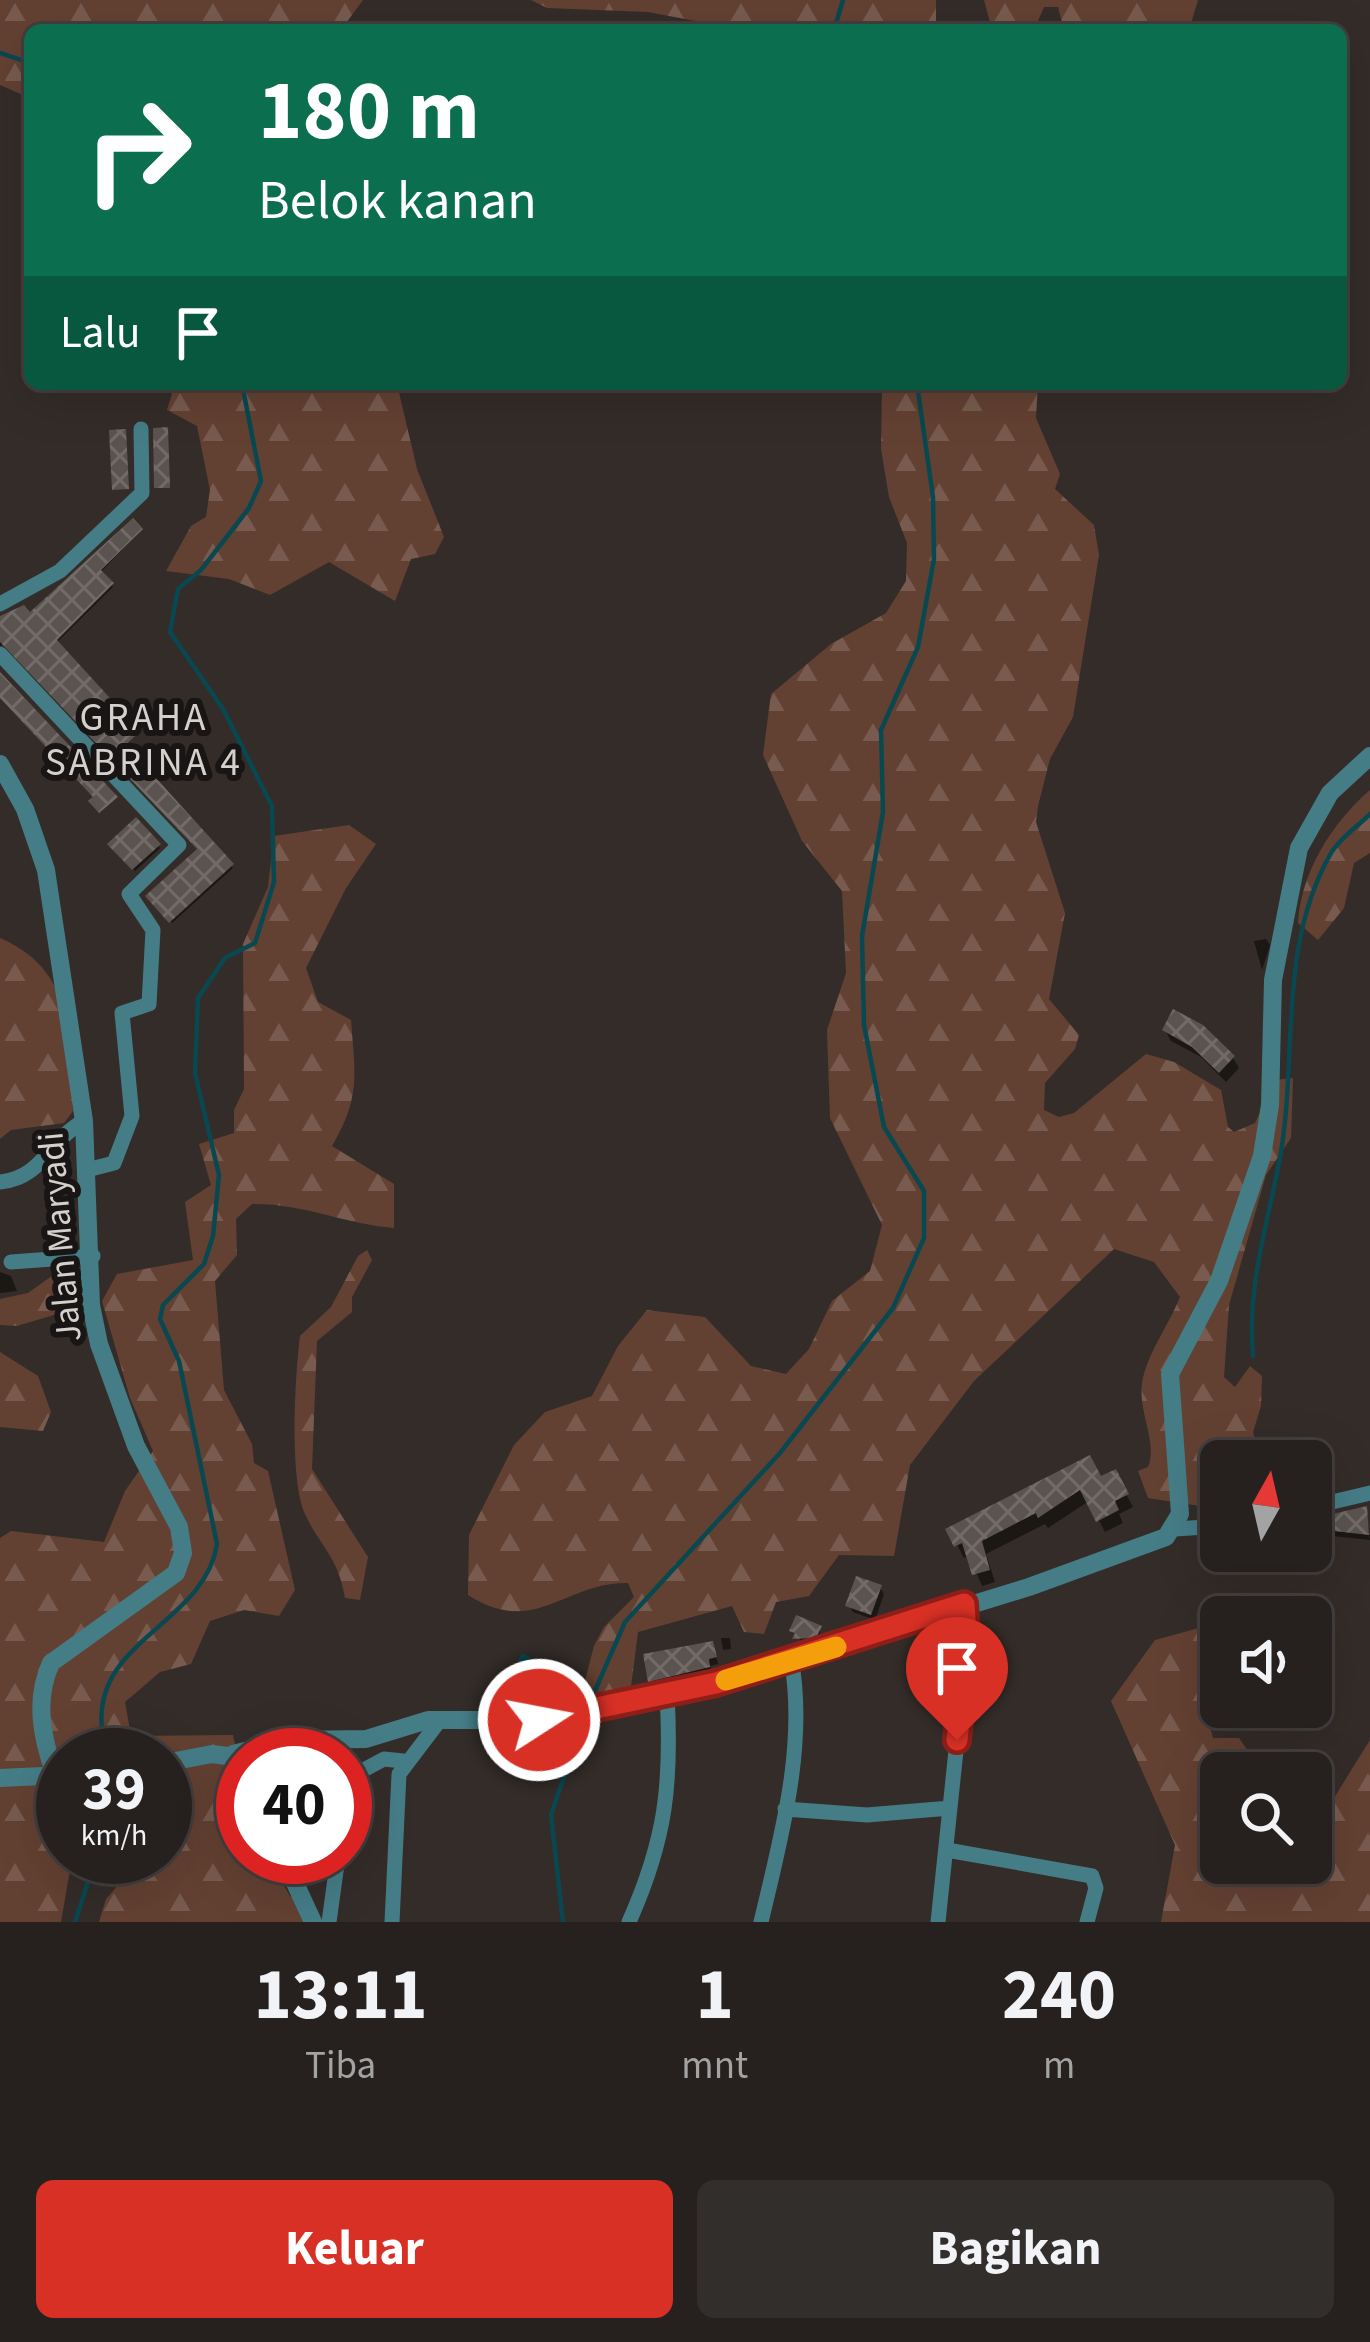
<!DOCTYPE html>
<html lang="id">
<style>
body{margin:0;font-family:"Source Sans 3",sans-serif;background:#322e2c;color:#f1f3f6;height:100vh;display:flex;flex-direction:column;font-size:45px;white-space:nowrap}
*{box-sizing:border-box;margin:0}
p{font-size:39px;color:#a4a3a4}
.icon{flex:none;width:66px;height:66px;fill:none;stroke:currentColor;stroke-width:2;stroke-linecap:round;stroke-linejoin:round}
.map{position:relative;height:1922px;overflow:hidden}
.sheet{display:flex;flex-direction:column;background:#26211f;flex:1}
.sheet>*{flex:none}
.top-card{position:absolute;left:24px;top:24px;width:1323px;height:366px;border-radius:18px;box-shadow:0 12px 48px #0002,0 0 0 3px #423e3d;background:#0b6e4f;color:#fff;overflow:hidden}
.needle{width:78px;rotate:8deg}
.tools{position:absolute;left:1200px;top:1440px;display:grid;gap:24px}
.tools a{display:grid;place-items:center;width:132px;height:132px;border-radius:18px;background:#26211f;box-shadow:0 12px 48px #0002,0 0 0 3px #423e3d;font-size:60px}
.speed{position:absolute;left:36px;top:1728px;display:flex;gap:24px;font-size:60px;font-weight:700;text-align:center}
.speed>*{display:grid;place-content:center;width:156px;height:156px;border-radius:50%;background:#26211f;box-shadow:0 12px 48px #0002,0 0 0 3px #423e3d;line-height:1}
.speed small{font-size:30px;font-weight:400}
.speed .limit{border:18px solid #d22;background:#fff;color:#111}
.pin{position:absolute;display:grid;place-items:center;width:102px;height:102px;color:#fff;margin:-123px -51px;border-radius:50% 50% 50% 0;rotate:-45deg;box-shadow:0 0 12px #0007}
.pin .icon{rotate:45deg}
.me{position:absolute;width:132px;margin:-66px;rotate:79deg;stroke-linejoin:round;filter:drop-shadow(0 0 9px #0008)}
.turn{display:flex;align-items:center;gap:42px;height:252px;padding:0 36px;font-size:54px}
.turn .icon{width:156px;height:156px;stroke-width:2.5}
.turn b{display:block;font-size:84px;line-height:102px}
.then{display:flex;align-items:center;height:114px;padding:0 36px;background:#0003;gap:24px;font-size:45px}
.eta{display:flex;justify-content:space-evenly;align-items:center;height:204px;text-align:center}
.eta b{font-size:72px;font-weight:700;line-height:84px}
.primary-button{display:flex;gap:24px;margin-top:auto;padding:24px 36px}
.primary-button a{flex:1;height:138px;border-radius:18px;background:#d93025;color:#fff;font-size:48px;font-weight:700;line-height:138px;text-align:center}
.primary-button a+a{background:#322e2c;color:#f1f3f6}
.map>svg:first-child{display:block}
</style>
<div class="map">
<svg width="1370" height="1922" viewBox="0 0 1370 1922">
<defs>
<pattern id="forest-firs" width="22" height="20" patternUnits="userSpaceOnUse" patternTransform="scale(3)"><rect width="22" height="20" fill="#634132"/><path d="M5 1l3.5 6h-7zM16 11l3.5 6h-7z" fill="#785b4e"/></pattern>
<pattern id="water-waves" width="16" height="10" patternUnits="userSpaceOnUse" patternTransform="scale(3)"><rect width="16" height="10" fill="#094851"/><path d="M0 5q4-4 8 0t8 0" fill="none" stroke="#2c6169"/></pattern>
<pattern id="building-cross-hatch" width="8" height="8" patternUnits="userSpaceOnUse" patternTransform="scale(3)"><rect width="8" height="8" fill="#5b5350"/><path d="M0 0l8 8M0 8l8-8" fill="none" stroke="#726b68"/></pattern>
</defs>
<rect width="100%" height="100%" fill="#332c29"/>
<path fill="url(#forest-firs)" d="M 0,0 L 363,0 L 341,30 L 30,30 L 30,98 L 0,85 Z
M 531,0 L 936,0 L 936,30 L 708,30 L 706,23 L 648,12 L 547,8 Z
M 984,0 L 1198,0 L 1189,30 L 1064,30 L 1058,7 L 1044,7 L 1034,30 L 992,30 Z
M 164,384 L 397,384 L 417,469 L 444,537 L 435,554 L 411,559 L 395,601 L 329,562 L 270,595 L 229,579 L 166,571 L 191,526 L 206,517 L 210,490 L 197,426 L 167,410 L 172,394 Z
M 882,384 L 1038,384 L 1036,418 L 1060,474 L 1055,489 L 1094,525 L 1099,555 L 1073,717 L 1050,759 L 1038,806 L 1036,822 L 1065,913 L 1049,999 L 1079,1035 L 1075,1049 L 1045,1083 L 1044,1110 L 1059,1117 L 1074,1113 L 1146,1054 L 1174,1062 L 1221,1090 L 1228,1127 L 1234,1132 L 1255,1123 L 1275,1080 L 1293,1078 L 1291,1138 L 1266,1175 L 1229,1305 L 1224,1377 L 1235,1387 L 1250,1366 L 1262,1376 L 1261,1406 L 1253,1432 L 1261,1461 L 1221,1461 L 1221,1522 L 1200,1506 L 1148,1498 L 1138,1471 L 1148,1467 C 1158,1444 1138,1411 1142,1384 C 1146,1355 1169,1325 1180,1297 L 1154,1262 L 1114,1249 L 974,1381 L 910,1465 L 894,1556 L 839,1555 L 809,1596 L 776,1602 L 764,1634 L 744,1632 L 732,1606 L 638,1632 L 630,1694 L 578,1707 L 594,1646 L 604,1627 L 634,1597 L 628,1583 C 563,1582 536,1638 468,1595 L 469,1535 L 514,1445 L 545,1412 L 592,1396 L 618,1346 L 647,1310 L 705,1317 L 751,1366 L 786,1374 L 809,1349 L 832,1301 L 870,1271 L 882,1225 L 830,1118 L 827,1030 L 846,973 L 842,891 L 802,841 L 763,755 L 771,694 L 831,644 L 886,613 L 906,581 L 907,543 L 889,497 L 881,449 Z
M 1370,790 L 1370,853 L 1354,863 L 1344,908 L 1318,940 L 1298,923 C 1301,872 1332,823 1370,790 Z
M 349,825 L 376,844 L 346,888 L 306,968 L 318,1002 L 351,1020 C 355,1074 361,1097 332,1146 L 394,1184 L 394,1228 C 345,1224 302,1203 252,1204 L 236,1219 L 237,1255 L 215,1281 L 224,1390 L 252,1444 L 254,1463 L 268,1471 L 295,1590 L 279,1616 L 244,1610 L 210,1621 L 191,1664 L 160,1672 L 125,1702 L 131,1736 L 233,1735 L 243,1784 L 243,1857 L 267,1857 L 290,1896 L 315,1908 L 319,1922 L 99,1922 L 106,1899 L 126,1876 L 121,1862 L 111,1857 L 165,1857 L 165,1755 L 63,1755 L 63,1857 L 78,1857 L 70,1870 L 61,1922 L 0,1922 L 0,1538 L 11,1531 L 104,1542 L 125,1491 L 153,1451 L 130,1398 L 102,1301 L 117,1274 L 193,1260 L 185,1202 L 211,1185 L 199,1144 L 234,1133 L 234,1110 L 244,1089 L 243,944 L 268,887 L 274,836 Z
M 0,938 C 78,972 66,1037 73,1111 L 64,1123 L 11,1130 L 0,1139 Z
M 367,1250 L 372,1260 L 352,1297 L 352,1312 L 317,1341 L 312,1469 L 368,1557 L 360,1600 L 345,1598 C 338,1556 321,1548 305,1514 C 289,1479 295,1376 300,1336 L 331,1307 L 358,1256 Z
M 56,1273 L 71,1290 L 67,1311 L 17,1326 L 0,1325 L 0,1299 L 28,1293 Z
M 0,1352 L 38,1376 L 51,1412 L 43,1431 L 0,1427 Z
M 1221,1622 L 1203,1699 L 1213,1738 L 1239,1738 L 1254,1760 L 1253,1773 L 1221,1773 L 1221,1863 L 1311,1863 L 1311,1822 L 1316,1827 L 1370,1740 L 1370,1922 L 1161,1922 L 1175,1845 L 1111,1701 L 1155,1640 Z"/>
<path fill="url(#water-waves)" d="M 522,1653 L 544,1665 L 536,1708 L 494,1709 Z"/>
<path fill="#0007" d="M 140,531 L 100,573 L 113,587 L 56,643 L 137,733 L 125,748 L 233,868 L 172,923 L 149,897 L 200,850 L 6,643 L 0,646 L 0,617 L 30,616 Z
M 136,821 L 160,848 L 135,871 L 111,844 Z
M 1266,939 L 1270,945 L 1262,970 L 1254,941 Z
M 1165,1030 L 1233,1058 L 1239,1068 L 1226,1082 L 1201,1057 L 1171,1041 Z
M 0,1272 L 11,1276 L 17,1291 L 0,1293 Z
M 1115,1473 L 1133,1507 L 1119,1514 L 1123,1523 L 1105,1532 L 1089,1501 L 1048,1528 L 1045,1524 L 986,1554 L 995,1582 L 982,1586 L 969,1555 L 964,1558 L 949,1530 Z
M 1366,1509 L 1370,1540 L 1332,1536 L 1328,1529 Z
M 880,1588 L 884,1594 L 875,1620 L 853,1612 L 849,1605 Z
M 820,1629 L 819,1644 L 807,1648 L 792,1630 Z
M 721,1638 L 730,1638 L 731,1649 L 723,1650 Z
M 715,1651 L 718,1664 L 710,1666 L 712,1674 L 654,1687 L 651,1681 Z"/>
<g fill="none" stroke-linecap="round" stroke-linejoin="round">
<path stroke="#094851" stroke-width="4.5" d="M 834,30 L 843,0
M 0,53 L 30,63
M 1253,1356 C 1247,1285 1267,1227 1280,1158 C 1298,1057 1277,947 1331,853 C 1339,839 1358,826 1370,814
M 590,1702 L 625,1622 L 780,1453 L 893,1308 L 924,1238 L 924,1191 L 884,1127 L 864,1025 L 862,936 L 883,812 L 881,730 L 918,647 L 934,559 L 933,497 L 917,384
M 103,1755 C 103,1740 100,1723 102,1708 C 110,1637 206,1617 217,1544 L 179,1361 L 160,1319 L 163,1305 L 204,1264 L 213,1236 L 219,1175 L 195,1073 L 198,998 L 225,958 L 255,943 L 274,882 L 272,806 L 223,709 L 170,632 L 178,589 L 201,570 L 249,508 L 261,481 L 242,384
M 75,1922 L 96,1857
M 563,1922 L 551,1815 L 584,1718"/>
</g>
<path fill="url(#building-cross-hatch)" d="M 168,427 L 170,488 L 154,488 L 153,428 Z
M 126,429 L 129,489 L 112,490 L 109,430 Z
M 133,518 L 143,529 L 101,570 L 114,583 L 57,640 L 140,731 L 126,745 L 234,864 L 169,923 L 145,896 L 197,849 L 0,642 L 0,616 L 24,605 L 30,612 Z
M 0,672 L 118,797 L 99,813 L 88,801 L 93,797 L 0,698 Z
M 136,817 L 161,844 L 132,870 L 107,844 Z
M 1173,1009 L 1203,1025 L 1235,1056 L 1219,1073 L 1192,1047 L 1162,1030 Z
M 1090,1455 L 1101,1476 L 1116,1469 L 1129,1494 L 1115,1501 L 1119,1510 L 1096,1522 L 1080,1490 L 1038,1518 L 1036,1513 L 982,1541 L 990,1570 L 972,1575 L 962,1543 L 954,1547 L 945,1529 Z
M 1367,1506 L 1369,1535 L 1325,1530 L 1324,1516 Z
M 856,1576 L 882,1585 L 871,1615 L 845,1606 Z
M 796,1615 L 822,1626 L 816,1638 L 792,1639 L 795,1633 L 789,1631 Z
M 713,1641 L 717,1657 L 709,1659 L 710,1667 L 648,1682 L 643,1654 Z"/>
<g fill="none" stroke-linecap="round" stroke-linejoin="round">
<path stroke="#457d87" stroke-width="15" d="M 0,604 L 60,571 L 142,493 L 141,429
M 0,654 L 179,845 L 129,894 L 153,930 L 149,1004 L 122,1013 L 132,1116 L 114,1163 L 87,1170
M 0,1182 C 43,1178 50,1139 84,1121
M 11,1262 L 93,1256
M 1311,1507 L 1370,1493
M 1175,1529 L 1221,1526
M 785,1809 L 867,1815 L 950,1808
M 345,1817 L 358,1773 L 384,1759 L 403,1761
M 947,1850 L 1092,1876 L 1096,1888 L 1087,1922
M 329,1922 L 338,1857
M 392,1922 L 399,1774 L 440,1720
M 629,1922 C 666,1839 672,1784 667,1694
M 761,1922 C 781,1837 807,1745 791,1658
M 938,1922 L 967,1646 L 964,1604"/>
<path stroke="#457d87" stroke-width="18" d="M 0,764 L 25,809 L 46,870 L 84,1121 L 91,1305 L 99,1344 L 136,1446 L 179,1527 L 183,1553 L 176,1573 L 51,1663 C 34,1700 42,1738 55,1775
M 233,1754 L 289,1740 L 366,1739 L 428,1720 L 540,1720 L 716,1683 L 1029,1587 L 1166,1537 L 1180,1514 L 1170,1374 L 1219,1281 L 1262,1156 L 1270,1105 L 1273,980 L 1299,848 L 1330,793 L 1370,756
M 165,1763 L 212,1754 L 242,1758
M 0,1778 L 63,1775
M 283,1857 L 313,1922"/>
</g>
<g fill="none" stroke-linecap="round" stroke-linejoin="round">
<g stroke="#8d1f18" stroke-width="30">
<path id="route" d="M 539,1720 L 716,1683 L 964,1604 L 967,1646 L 957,1740"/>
</g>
<use href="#route" stroke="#d93025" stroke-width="21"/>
<path stroke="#f59e0b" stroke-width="21" d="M 726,1680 L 836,1647"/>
</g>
<g text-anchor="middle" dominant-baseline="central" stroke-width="12" stroke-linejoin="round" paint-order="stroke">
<g font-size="36" fill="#d4d0ce" stroke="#181514">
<text transform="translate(60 1237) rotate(-95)">Jalan Maryadi</text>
</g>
<g font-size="39" letter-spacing="3" fill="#d4d0ce" stroke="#181514">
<text x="144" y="718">GRAHA<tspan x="144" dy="45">SABRINA 4</tspan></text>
</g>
</g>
</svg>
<div class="tools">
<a><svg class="needle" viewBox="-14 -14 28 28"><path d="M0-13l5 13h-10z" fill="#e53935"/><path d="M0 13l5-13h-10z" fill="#a4a3a4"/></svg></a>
<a><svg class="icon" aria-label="sound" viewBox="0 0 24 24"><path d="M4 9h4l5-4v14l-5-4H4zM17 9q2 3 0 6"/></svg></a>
<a><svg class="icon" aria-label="search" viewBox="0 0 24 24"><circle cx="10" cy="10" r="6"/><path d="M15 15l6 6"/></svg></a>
</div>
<div class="speed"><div>39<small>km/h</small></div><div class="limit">40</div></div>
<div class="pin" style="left:957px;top:1740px;background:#d93025"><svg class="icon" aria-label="arrive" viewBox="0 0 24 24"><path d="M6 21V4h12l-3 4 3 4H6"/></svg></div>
<svg class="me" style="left:539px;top:1720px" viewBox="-20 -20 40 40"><circle r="17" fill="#d93025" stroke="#fff" stroke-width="3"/><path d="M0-11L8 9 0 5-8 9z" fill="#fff"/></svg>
<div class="top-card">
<div class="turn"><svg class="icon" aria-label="right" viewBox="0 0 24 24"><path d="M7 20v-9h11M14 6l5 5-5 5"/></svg><div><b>180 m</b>Belok kanan</div></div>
<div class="then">Lalu<svg class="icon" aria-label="arrive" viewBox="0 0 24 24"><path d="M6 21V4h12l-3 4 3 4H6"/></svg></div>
</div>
</div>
<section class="sheet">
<div class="eta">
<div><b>13:11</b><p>Tiba</p></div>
<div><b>1</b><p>mnt</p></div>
<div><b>240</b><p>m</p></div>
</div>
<div class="primary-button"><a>Keluar</a><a>Bagikan</a></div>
</section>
